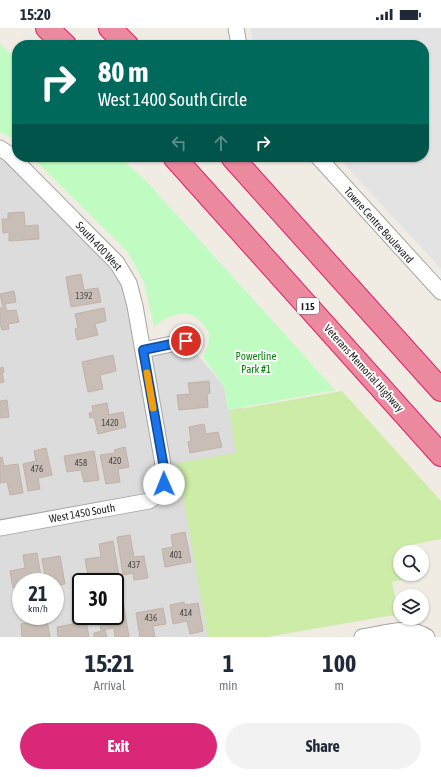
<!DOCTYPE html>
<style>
body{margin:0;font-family:"Asap Condensed",sans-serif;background:#f2f2f3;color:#1f2937;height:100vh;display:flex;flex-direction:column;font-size:15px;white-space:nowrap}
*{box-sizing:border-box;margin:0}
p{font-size:13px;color:#747a83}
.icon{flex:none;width:22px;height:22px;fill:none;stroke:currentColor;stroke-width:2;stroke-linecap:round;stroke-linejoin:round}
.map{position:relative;height:609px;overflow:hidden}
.side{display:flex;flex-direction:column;background:#fff;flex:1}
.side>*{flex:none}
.top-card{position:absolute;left:12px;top:12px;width:417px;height:122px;border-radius:16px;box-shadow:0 1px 3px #0004;background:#00695c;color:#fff;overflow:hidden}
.controls{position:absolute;left:393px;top:517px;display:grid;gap:8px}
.controls a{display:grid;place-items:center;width:36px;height:36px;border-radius:50%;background:#fff;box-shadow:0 1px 3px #0004;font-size:20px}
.speed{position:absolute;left:12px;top:545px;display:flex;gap:8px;font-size:20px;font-weight:700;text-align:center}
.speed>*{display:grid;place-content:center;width:52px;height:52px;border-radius:50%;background:#fff;box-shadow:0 1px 3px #0004;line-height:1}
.speed small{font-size:10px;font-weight:400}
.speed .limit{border:2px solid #111;border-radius:6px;background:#fff;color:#111}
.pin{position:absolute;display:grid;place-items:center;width:34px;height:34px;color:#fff;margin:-17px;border:2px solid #fff;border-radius:50%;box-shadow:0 1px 4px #0007}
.me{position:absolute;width:44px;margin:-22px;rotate:359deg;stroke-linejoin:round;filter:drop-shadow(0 0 3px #0008)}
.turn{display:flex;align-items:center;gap:14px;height:84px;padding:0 20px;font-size:18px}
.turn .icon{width:52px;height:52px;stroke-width:2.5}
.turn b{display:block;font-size:28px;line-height:34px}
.lanes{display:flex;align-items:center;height:38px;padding:0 20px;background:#0003;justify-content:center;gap:20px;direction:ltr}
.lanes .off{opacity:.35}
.eta{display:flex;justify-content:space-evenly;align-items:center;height:68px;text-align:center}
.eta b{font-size:24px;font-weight:700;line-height:28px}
.button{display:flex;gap:8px;margin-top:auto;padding:8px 20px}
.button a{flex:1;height:46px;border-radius:24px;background:#db2777;color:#fff;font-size:16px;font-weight:700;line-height:46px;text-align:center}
.button a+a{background:#f2f2f3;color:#1f2937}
.status{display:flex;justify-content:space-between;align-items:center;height:28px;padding:0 20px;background:#fff;direction:ltr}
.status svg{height:11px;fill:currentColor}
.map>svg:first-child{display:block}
</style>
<div class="status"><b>15:20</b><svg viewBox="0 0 49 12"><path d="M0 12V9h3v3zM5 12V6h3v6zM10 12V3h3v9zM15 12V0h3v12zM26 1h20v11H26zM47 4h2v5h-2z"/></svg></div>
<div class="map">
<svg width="441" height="609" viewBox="0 0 441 609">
<rect width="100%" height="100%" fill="#f0ece4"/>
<path fill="#dddcdc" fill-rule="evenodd" d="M 0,121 L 117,235 L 143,322 L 186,313 L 224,358 L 228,382 L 243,379 L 249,426 L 211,609 L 0,609 ZM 21,554 L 55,554 L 55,588 L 21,588 ZM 81,554 L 115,554 L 115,588 L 81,588 Z"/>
<path fill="#cceca8" d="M 342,363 L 441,473 L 441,511 L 401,519 L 400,546 L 405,546 L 406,551 L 392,554 L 399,587 L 388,588 L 267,609 L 208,609 L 177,435 L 236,425 L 229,383 Z"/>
<path fill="#c0fcc2" d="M 0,16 L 17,32 L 17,115 L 13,111 L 0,104 Z
M 32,129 L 120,129 L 149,156 L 335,362 L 228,382 L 224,358 L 203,329 L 208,317 L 209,304 C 205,300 201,292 196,289 C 181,281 166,289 154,298 L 144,254 L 128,224 Z"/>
<path fill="#e3e3e3" d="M 250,0 L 441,0 L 441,241 L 338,129 L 424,129 L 424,17 L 254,17 Z"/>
<path fill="#c8beb7" stroke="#c2b1a6" d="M 24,184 L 25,198 L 38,197 L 39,211 L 9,213 L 9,204 L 3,205 L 2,191 L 8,191 L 8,185 Z
M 81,246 L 84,262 L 98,260 L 101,274 L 71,279 L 66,249 Z
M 14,263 L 16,274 L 5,276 L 7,283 L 16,282 L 19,294 L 8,296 L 9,301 L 2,302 L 1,298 L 0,298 L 0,280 L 3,280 L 0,266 Z
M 104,280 L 106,293 L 95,296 L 98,307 L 77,312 L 75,301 L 78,300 L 75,286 Z
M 113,327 L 116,343 L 100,347 L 103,361 L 88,364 L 82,334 Z
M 3,339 L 4,344 L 2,345 L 4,354 L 0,355 L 0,340 Z
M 209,353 L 210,365 L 207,366 L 208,379 L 179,382 L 177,367 L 190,366 L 188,355 Z
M 7,372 L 9,389 L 0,390 L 0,373 Z
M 107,375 L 109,387 L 123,384 L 126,399 L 98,406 L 94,389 L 90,390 L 89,385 L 93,384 L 92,378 Z
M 204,396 L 206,406 L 218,404 L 222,419 L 190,425 L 188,414 L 191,413 L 189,399 Z
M 125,419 L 129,439 L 118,441 L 120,454 L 106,456 L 100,427 L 115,425 L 114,422 Z
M 46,420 L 52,447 L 38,450 L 40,461 L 28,463 L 23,436 L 36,433 L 34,423 Z
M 94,423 L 99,452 L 84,454 L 81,442 L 67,444 L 64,428 Z
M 2,429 L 4,438 L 18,436 L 23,465 L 10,467 L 7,454 L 0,455 L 0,430 Z
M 185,504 L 191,534 L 165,539 L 162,521 L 173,519 L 171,507 Z
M 130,507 L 134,529 L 144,528 L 148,550 L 134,552 L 133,545 L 123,547 L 117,509 Z
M 113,513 L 119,548 L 106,550 L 107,554 L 89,554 L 85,531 L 101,529 L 99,516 Z
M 37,525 L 42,554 L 21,554 L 21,558 L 13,560 L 10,543 L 25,540 L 23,527 Z
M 60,528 L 65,556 L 55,558 L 55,554 L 46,554 L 42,531 Z
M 123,573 L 129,609 L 115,609 L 114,600 L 101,602 L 99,588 L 115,588 L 115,574 Z
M 184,574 L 185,577 L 198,575 L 203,603 L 190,606 L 187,593 L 173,596 L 170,577 Z
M 163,580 L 166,596 L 153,598 L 155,609 L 140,609 L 136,585 Z
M 85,588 L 89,609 L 58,609 L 57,599 L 73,596 L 72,591 Z
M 47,592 L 50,609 L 22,609 L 21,596 Z
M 105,602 L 107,609 L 94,609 L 94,605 Z"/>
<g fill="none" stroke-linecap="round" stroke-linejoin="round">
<g stroke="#a6a6a6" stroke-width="17">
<path id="minor" d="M 236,0 L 239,17
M 0,120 L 9,126 L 117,235 L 129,255 L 135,278 L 165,448 C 163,460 159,467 149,473 L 0,500
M 318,129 L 441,264
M 143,322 L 186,313
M 362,609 C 382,606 409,596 427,609"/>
</g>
<g stroke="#e31c68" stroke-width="24">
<path id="highway" d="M 47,0 L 65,17
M 110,0 L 127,17
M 174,129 L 441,427
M 232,129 L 441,362"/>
</g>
<use href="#minor" stroke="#fff" stroke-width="15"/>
<use href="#highway" stroke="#eb899f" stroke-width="22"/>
</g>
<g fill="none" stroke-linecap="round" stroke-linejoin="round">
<g stroke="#114b97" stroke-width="10">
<path id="route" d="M 164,456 L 165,448 L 164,440 L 143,322 L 186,313"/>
</g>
<use href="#route" stroke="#1a73e8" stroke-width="7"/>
<path stroke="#f59e0b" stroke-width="7" d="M 147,345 L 153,380"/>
</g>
<g text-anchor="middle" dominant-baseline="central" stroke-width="4" stroke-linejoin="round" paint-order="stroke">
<g font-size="9" fill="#494745">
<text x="84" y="268">1392</text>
<text x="110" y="395">1420</text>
<text x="115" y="433">420</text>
<text x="81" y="435">458</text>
<text x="37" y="441">476</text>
<text x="176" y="527">401</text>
<text x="134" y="537">437</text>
<text x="186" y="585">414</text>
<text x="151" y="590">436</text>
</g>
<rect fill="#fff" stroke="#626262" stroke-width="1" x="297" y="270" width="22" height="16" rx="3"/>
<g font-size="10" font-weight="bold" fill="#1f1f1f">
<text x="308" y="278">I 15</text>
</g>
<g font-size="11" fill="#1f1f1f" stroke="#fff">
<text transform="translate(379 197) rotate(48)">Towne Centre Boulevard</text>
<text transform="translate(99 218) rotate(47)">South 400 West</text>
<text transform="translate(364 340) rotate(48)">Veterans Memorial Highway</text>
<text transform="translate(82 485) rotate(-10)">West 1450 South</text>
</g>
<g font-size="11" fill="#07830c" stroke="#fff">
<text x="256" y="328">Powerline<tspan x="256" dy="13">Park #1</tspan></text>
</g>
</g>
</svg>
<div class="controls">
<a><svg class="icon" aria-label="search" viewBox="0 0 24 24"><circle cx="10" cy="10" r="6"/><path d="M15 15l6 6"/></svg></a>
<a><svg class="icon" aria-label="layers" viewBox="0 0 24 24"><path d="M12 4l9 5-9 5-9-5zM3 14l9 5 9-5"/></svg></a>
</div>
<div class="speed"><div>21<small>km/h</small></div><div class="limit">30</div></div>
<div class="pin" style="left:186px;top:313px;background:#d93025"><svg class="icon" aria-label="arrive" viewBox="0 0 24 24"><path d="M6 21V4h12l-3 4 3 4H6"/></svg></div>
<svg class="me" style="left:164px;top:456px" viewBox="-20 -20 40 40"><circle r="19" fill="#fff"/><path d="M0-13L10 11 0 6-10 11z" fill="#1a73e8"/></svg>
<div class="top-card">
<div class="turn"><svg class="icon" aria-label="right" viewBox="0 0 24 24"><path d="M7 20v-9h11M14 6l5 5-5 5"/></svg><div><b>80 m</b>West 1400 South Circle</div></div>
<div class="lanes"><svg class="icon off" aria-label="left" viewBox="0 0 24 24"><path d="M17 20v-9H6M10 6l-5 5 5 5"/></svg><svg class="icon off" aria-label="ahead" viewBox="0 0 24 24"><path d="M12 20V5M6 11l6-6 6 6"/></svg><svg class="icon" aria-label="right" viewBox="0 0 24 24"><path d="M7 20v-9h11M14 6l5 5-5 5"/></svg></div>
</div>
</div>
<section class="side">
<div class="eta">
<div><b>15:21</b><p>Arrival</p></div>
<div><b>1</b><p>min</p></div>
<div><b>100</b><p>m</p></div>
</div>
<div class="button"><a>Exit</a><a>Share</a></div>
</section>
